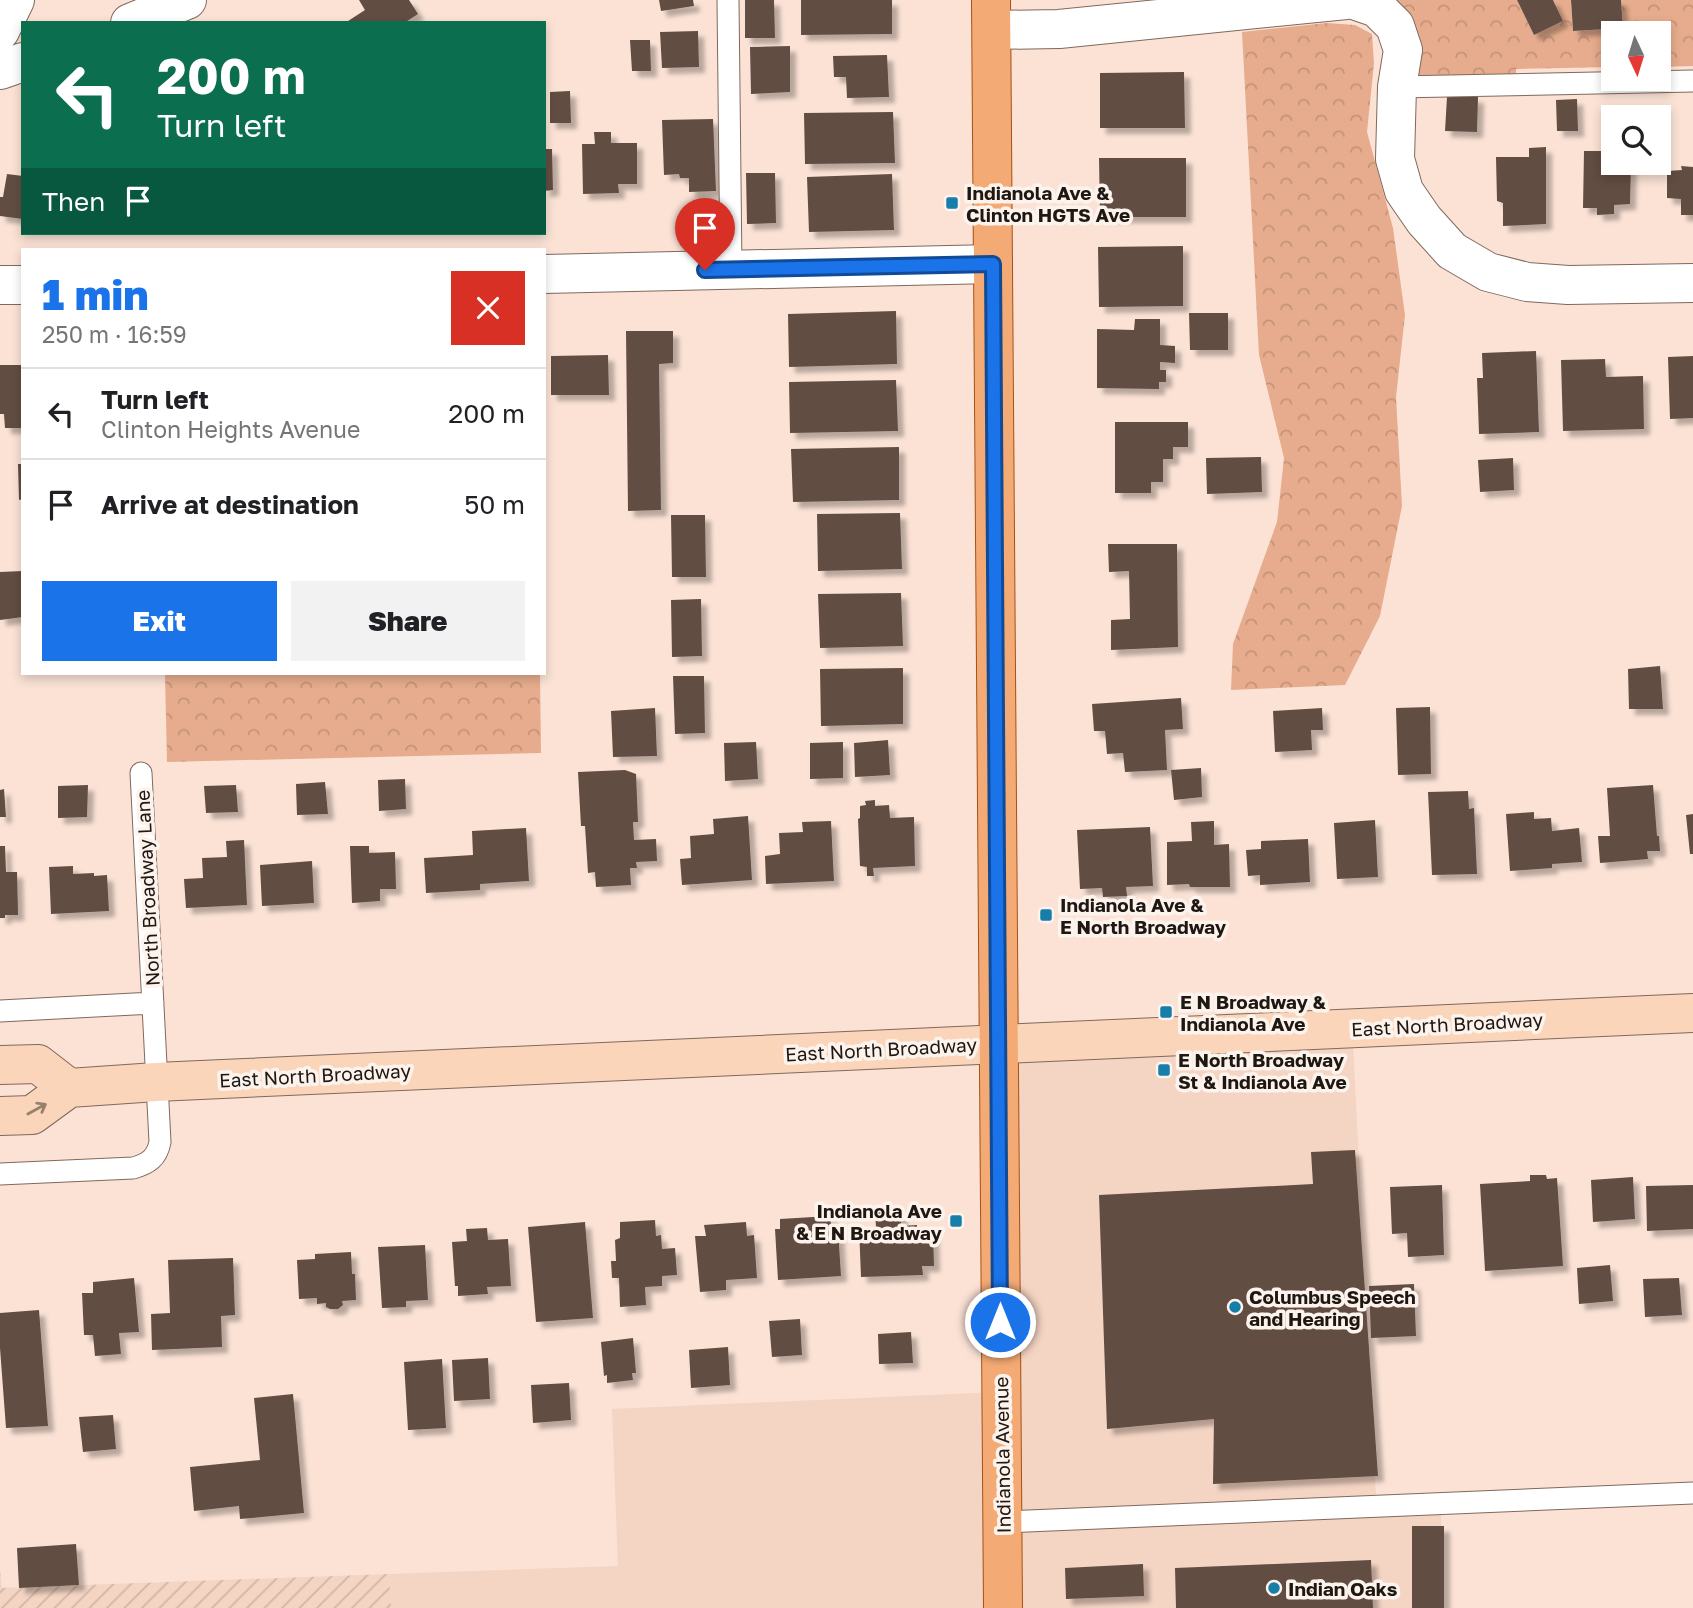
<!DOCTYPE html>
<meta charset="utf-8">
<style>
body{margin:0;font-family:"Golos Text",sans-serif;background:#f2f2f2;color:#202124;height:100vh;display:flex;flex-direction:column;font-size:26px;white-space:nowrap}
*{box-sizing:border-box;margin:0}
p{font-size:23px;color:#757577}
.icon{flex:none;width:38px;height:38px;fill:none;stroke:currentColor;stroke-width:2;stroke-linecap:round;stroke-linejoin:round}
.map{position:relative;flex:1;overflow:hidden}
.sheet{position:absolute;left:21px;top:248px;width:525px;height:427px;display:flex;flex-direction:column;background:#fff;border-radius:0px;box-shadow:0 4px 10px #0003}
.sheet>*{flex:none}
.top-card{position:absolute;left:21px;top:21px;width:525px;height:214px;border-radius:0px;box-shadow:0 4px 10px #0003;background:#0b6e4f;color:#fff;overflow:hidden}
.needle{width:46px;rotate:176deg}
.tools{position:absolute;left:1601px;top:21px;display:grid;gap:14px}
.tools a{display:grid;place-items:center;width:70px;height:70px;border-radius:0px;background:#fff;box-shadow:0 4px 10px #0003;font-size:35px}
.pin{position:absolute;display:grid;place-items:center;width:60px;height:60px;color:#fff;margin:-72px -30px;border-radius:50% 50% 50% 0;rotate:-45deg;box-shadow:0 0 7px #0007}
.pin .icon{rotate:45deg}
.me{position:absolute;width:77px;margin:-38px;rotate:0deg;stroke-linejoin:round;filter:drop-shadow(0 0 5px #0008)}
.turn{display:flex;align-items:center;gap:24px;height:147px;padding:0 21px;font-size:32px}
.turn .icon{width:91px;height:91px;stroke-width:2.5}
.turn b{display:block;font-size:49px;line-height:60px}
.then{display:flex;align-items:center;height:66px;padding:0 21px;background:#0003;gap:14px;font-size:26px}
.round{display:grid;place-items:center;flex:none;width:74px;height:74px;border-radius:0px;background:#f2f2f2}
.head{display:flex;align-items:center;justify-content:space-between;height:119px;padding:0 21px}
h1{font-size:42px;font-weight:800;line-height:52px;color:#1a73e8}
.primary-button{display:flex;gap:14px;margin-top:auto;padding:14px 21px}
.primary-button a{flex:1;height:80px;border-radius:0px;background:#1a73e8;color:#fff;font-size:28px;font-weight:800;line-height:80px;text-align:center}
.primary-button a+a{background:#f2f2f2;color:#202124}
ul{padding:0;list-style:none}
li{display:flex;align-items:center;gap:21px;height:91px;padding:0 21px;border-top:2px solid #e0e0e0}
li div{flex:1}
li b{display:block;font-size:26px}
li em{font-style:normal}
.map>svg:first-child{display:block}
</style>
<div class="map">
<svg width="1693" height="1608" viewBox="0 0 1693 1608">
<defs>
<pattern id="industrial-furrows" width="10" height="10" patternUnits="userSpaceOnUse" patternTransform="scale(1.75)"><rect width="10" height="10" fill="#f4d4c3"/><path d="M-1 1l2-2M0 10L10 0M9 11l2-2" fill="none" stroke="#d1b5a6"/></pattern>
<pattern id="forest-crowns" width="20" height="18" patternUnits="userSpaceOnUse" patternTransform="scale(1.75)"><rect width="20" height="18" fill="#e6ac8d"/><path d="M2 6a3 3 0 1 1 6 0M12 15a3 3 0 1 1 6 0" fill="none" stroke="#c59379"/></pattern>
<filter id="shadow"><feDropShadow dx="6" dy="6" stdDeviation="2" flood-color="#0004"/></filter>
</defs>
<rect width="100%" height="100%" fill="#fbe2d5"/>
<path fill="#f4d4c3" d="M 1353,1044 L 1377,1514 L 1441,1513 L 1443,1608 L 391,1608 L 389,1574 L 618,1566 L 612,1409 L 998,1392 L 999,1056 Z"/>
<path fill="url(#industrial-furrows)" d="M 0,1571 L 2,1588 L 389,1574 L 391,1608 L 0,1608 Z"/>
<path fill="url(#forest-crowns)" d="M 1354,0 L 1517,0 L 1534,35 L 1563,21 L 1553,0 L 1571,0 L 1573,31 L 1623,28 L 1621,0 L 1693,0 L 1693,66 L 1659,67 L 1659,33 L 1614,33 L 1613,67 L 1516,69 L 1516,85 L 1397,87 L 1402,50 Z
M 1327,23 L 1355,25 L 1372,34 L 1374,63 L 1367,132 L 1393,228 L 1405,315 L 1396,397 L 1402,506 L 1380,616 L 1345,685 L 1231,690 L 1233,644 L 1277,522 L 1284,458 L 1259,355 L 1242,32 Z
M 165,674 L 540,674 L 541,753 L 167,762 Z"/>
<path fill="#624d42" filter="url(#shadow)" d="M 359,0 L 409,0 L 418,14 L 404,23 L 345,23 L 365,10 Z
M 659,0 L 693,0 L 694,6 L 661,11 Z
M 745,0 L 774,0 L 775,38 L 745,38 Z
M 801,0 L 892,0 L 892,34 L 801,35 Z
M 1517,0 L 1553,0 L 1563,21 L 1534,35 Z
M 1571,0 L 1621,0 L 1623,28 L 1573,31 Z
M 698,31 L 699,67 L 662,68 L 660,32 Z
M 630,40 L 650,40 L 651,71 L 632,71 Z
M 790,46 L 790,92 L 751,94 L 750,47 Z
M 887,55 L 889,97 L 847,98 L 846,77 L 834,77 L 833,56 Z
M 1184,72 L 1185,128 L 1100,128 L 1100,73 Z
M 570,91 L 571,123 L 550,123 L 550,92 Z
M 1447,97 L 1478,97 L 1477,132 L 1445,131 Z
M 1577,99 L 1578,131 L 1557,131 L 1556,100 Z
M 893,112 L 895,163 L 805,164 L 804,113 Z
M 713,119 L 716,191 L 689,192 L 689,178 L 680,178 L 679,174 L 664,175 L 662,120 Z
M 594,132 L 611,132 L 611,143 L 637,143 L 637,184 L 618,184 L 619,193 L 583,194 L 582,144 L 595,144 Z
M 1546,147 L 1546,224 L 1503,226 L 1503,203 L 1497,201 L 1496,157 L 1529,157 L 1529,148 Z
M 544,149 L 552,149 L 553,190 L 544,191 Z
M 1584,151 L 1614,151 L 1614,163 L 1631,163 L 1630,204 L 1614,205 L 1614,214 L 1597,215 L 1597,208 L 1583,208 Z
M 1099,158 L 1186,158 L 1186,217 L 1100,217 Z
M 1681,166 L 1693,167 L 1693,215 L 1681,215 L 1681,199 L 1667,198 L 1667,171 L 1682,170 Z
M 746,173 L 775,173 L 776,223 L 747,224 Z
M 7,174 L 23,176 L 23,219 L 0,216 L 0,197 L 3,197 Z
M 892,174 L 894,230 L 809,232 L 807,177 Z
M 1183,246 L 1183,306 L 1099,307 L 1098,247 Z
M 896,311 L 897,364 L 789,367 L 788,314 Z
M 1189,313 L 1228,313 L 1228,350 L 1190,350 Z
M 1135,319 L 1160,319 L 1160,345 L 1175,346 L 1175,363 L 1160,362 L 1160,370 L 1166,370 L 1166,382 L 1159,382 L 1159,389 L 1097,388 L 1097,329 L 1134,330 Z
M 626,331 L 673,331 L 673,363 L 659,364 L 661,510 L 628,511 Z
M 1536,351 L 1539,432 L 1479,434 L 1477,378 L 1483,378 L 1482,353 Z
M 608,355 L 609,395 L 551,395 L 551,356 Z
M 1693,356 L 1693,418 L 1670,419 L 1668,357 Z
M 1605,359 L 1606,377 L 1643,376 L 1644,429 L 1563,431 L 1561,360 Z
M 0,365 L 23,365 L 23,428 L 5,428 L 4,414 L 0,414 Z
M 896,380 L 898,431 L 790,433 L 789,382 Z
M 1115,422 L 1188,422 L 1188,447 L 1173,447 L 1173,459 L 1163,459 L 1163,482 L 1151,482 L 1151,493 L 1115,493 Z
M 899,447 L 899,500 L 793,502 L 791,449 Z
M 1261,457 L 1262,492 L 1207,494 L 1206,458 Z
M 1513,458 L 1514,490 L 1480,492 L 1478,460 Z
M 18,464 L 23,464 L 23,499 L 19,500 Z
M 900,513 L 902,569 L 818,571 L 817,514 Z
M 671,515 L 705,515 L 706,577 L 672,577 Z
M 1108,544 L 1177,544 L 1178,647 L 1111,650 L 1111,620 L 1130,619 L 1129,571 L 1109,572 Z
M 23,571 L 23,617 L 0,620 L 0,572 Z
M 901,593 L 903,646 L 820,648 L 818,594 Z
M 701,599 L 702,656 L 672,657 L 671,600 Z
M 1660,666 L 1663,709 L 1629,709 L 1628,669 Z
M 903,668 L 903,724 L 821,726 L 820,669 Z
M 673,676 L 704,676 L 705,733 L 675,734 Z
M 1181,698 L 1183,729 L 1165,730 L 1167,770 L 1125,772 L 1123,753 L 1107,754 L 1105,731 L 1094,731 L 1092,704 Z
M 1430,707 L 1431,774 L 1398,775 L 1396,708 Z
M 655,708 L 657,756 L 613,757 L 611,711 Z
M 1322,708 L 1323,730 L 1311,730 L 1312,750 L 1275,752 L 1273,711 Z
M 888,740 L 890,775 L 855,777 L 854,743 Z
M 756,742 L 758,779 L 725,781 L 724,743 Z
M 843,742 L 843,778 L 810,779 L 810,743 Z
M 1201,768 L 1202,797 L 1174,800 L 1171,770 Z
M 625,770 L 636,774 L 638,822 L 633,822 L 634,840 L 656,839 L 657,861 L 636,862 L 637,868 L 630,868 L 631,885 L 596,887 L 595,872 L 588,873 L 585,826 L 581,826 L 578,772 Z
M 405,779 L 406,809 L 379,811 L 378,780 Z
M 325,782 L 328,814 L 297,815 L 296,784 Z
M 88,785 L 87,817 L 58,818 L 58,786 Z
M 236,785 L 238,812 L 206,813 L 204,786 Z
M 1653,785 L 1657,836 L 1659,836 L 1660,851 L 1647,851 L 1648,859 L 1600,863 L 1598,836 L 1610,836 L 1607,788 Z
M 4,789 L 6,817 L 0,817 L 0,790 Z
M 1468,791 L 1469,809 L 1474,808 L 1477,874 L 1432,875 L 1428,792 Z
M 875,800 L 875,806 L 889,805 L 890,818 L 914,817 L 915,866 L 873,868 L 874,876 L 867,876 L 867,867 L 860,866 L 858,819 L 860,818 L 860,806 L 866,805 L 865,801 Z
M 1534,812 L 1534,819 L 1551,818 L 1552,831 L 1579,828 L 1582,862 L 1552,864 L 1552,868 L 1510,871 L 1506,814 Z
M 1693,814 L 1693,854 L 1690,854 L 1686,815 Z
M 748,816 L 752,880 L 682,885 L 680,859 L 691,858 L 690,836 L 714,834 L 713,819 Z
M 1375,820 L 1378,877 L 1337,879 L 1334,823 Z
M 831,821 L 834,881 L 766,884 L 765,856 L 780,854 L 779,833 L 803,832 L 802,822 Z
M 1214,821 L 1214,845 L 1229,844 L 1230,887 L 1190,887 L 1189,884 L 1167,885 L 1167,842 L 1192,841 L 1191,822 Z
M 1150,827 L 1153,886 L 1126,887 L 1127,896 L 1103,897 L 1102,888 L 1080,889 L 1077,830 Z
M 526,828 L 529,881 L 480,884 L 480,890 L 426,893 L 424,858 L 473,855 L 472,831 Z
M 1308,839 L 1310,882 L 1260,885 L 1260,875 L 1248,876 L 1246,850 L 1261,849 L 1261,841 Z
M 244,840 L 247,905 L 186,908 L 184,879 L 203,878 L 202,858 L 227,857 L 226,841 Z
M 0,846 L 5,846 L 6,872 L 17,872 L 18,911 L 18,915 L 5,915 L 5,918 L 0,918 Z
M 350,846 L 369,846 L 369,853 L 395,852 L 396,889 L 380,889 L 380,901 L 352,903 Z
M 312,861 L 314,903 L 262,906 L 260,865 Z
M 73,866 L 73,874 L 94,873 L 94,876 L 107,875 L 109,911 L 51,914 L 49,867 Z
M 1355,1150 L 1378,1476 L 1213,1484 L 1214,1419 L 1107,1429 L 1099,1195 L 1313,1184 L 1311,1152 Z
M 1530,1175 L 1546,1175 L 1547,1179 L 1557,1178 L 1563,1266 L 1485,1271 L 1480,1184 L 1530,1181 Z
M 1633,1177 L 1635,1219 L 1593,1222 L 1591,1180 Z
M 1442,1185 L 1444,1255 L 1408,1257 L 1407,1233 L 1392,1234 L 1390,1187 Z
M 1693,1185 L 1693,1229 L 1647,1231 L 1646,1186 Z
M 901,1209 L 901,1226 L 917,1225 L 917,1231 L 933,1231 L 934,1266 L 922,1266 L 923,1275 L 861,1277 L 859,1227 L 876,1227 L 875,1210 Z
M 830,1216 L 832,1232 L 838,1229 L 841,1276 L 778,1280 L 775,1229 L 780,1229 L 780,1219 Z
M 655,1220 L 656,1236 L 661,1235 L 662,1249 L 675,1248 L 677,1275 L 662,1276 L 662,1286 L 645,1287 L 646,1305 L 620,1307 L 619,1278 L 612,1278 L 611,1261 L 616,1261 L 615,1240 L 620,1238 L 620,1222 Z
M 585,1222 L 593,1318 L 536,1322 L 528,1227 Z
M 746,1222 L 747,1236 L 754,1235 L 757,1278 L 726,1280 L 726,1290 L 700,1292 L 695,1236 L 706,1236 L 704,1225 Z
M 487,1228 L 488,1240 L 508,1239 L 511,1286 L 487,1287 L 488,1294 L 458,1296 L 458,1286 L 455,1286 L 452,1242 L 467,1241 L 466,1229 Z
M 425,1245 L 428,1300 L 406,1301 L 406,1307 L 382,1308 L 378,1247 Z
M 351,1252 L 352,1274 L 355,1274 L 356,1300 L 342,1301 L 343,1305 L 338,1309 L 330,1309 L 326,1307 L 326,1303 L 317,1304 L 317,1298 L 299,1299 L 297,1260 L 315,1259 L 315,1254 Z
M 233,1258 L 235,1315 L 221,1316 L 222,1347 L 152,1350 L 151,1314 L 170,1313 L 168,1260 Z
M 1610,1265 L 1613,1301 L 1579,1304 L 1577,1268 Z
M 134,1278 L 139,1332 L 119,1333 L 121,1354 L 95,1356 L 93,1335 L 84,1335 L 82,1293 L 93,1293 L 93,1282 Z
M 1679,1278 L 1682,1315 L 1645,1317 L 1643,1279 Z
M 1414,1284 L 1416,1336 L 1371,1338 L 1369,1286 Z
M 39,1310 L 48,1426 L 6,1428 L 0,1348 L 0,1313 Z
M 800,1319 L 802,1355 L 772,1357 L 769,1321 Z
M 911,1332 L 913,1363 L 879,1364 L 878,1334 Z
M 633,1338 L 636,1373 L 632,1373 L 633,1380 L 607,1383 L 607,1375 L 604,1376 L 601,1342 Z
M 728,1347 L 730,1385 L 691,1388 L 689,1350 Z
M 488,1358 L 490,1399 L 454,1401 L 452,1360 Z
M 442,1359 L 446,1428 L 408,1430 L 404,1362 Z
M 569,1383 L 571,1420 L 533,1423 L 531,1385 Z
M 293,1394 L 304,1513 L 240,1519 L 239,1506 L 194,1511 L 190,1467 L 260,1460 L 254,1398 Z
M 113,1415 L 116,1449 L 83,1452 L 79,1417 Z
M 1412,1526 L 1444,1526 L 1444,1608 L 1412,1608 Z
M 76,1544 L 79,1585 L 19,1588 L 17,1548 Z
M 1371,1560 L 1373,1608 L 1176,1608 L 1175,1568 Z
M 1143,1564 L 1144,1596 L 1066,1599 L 1065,1568 Z"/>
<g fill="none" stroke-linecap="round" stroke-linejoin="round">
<g stroke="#7f695d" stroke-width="23">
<path id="service" d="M 728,0 L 731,270
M 1397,87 L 1693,81
M 0,1011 L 153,1003
M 0,1174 L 133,1168 C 148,1164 157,1158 160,1142 L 141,773
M 1002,1522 L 1693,1493"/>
</g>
<g stroke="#7f695d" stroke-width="40">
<path id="minor" d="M 1354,0 L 1377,8 L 1395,26 L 1403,50 L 1397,87 L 1395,159 L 1404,191 L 1424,220 L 1452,251 L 1488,272 L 1527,282 L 1568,285 L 1693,283
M 130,23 L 187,0
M 992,30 L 1059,29 L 1346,0
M 0,31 L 15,0
M 0,70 L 23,62
M 544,274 L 993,264
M 0,285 L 23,285"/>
</g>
<g stroke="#7f695d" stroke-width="40">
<path id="secondary" d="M 0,1065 L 38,1064 L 69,1088
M 0,1116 L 32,1115 L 69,1088 L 156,1082 L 1693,1013"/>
</g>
<g stroke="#a55216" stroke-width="40">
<path id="primary" d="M 991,0 L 1003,1608"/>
</g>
<use href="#service" stroke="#fff" stroke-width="21"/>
<use href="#minor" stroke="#fff" stroke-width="38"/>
<use href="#secondary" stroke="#fad5ba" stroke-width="38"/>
<use href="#primary" stroke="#f4aa74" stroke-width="38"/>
</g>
<defs><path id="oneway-shaft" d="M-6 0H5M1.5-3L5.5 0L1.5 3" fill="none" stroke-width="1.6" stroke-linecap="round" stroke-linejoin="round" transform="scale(1.75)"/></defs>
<use stroke="#97806e" href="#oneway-shaft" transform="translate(37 1109) rotate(-29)"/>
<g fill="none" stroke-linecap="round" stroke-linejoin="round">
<g stroke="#114b97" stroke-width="18">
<path id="route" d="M 705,270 L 993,264 L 1000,1322"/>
</g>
<use href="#route" stroke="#1a73e8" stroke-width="12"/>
</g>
<g fill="#167ea8" stroke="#fdf3ed" stroke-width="2.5">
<rect x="945" y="196" width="14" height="14" rx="3.5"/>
<rect x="1039" y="908" width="14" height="14" rx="3.5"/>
<rect x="1159" y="1005" width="14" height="14" rx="3.5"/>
<rect x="1157" y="1063" width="14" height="14" rx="3.5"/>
<rect x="949" y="1214" width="14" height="14" rx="3.5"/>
<circle cx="1235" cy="1307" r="7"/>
<circle cx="1274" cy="1588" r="7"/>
</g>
<g text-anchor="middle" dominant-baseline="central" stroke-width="7" stroke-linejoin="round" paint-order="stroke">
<g font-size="19" font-weight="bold" fill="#1f1712" stroke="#fdf3ed" text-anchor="start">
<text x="966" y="192">Indianola Ave &amp;<tspan x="966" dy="22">Clinton HGTS Ave</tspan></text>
<text x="1060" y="904">Indianola Ave &amp;<tspan x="1060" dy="22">E North Broadway</tspan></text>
<text x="1180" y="1001">E N Broadway &amp;<tspan x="1180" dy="22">Indianola Ave</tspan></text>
<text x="1178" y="1059">E North Broadway<tspan x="1178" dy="22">St &amp; Indianola Ave</tspan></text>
<text x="942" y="1210" text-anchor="end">Indianola Ave<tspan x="942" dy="22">&amp; E N Broadway</tspan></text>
<text x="1249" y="1296">Columbus Speech<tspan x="1249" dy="22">and Hearing</tspan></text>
<text x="1288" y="1588">Indian Oaks</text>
</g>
<g font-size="19" fill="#1f1712" stroke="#fdf3ed">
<text transform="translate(147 888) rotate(-93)">North Broadway Lane</text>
<text transform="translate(1447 1024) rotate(-3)">East North Broadway</text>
<text transform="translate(881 1049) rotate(-3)">East North Broadway</text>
<text transform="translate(315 1075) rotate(-3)">East North Broadway</text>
<text transform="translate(1002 1455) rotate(-91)">Indianola Avenue</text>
</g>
</g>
</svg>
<div class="tools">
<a><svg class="needle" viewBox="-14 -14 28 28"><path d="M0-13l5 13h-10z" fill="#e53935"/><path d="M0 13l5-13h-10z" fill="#757577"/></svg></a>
<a><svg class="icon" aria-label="search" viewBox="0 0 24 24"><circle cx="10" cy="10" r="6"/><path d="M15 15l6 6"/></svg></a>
</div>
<div class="pin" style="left:705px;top:270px;background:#d93025"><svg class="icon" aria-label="arrive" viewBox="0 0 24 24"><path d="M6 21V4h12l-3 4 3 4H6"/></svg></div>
<svg class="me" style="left:1000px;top:1322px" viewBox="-20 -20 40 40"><circle r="17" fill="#1a73e8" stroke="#fff" stroke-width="3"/><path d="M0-11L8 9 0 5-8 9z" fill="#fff"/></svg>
<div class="top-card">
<div class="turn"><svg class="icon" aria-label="left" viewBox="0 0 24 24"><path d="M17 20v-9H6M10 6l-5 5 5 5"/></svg><div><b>200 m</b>Turn left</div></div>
<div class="then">Then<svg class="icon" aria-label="arrive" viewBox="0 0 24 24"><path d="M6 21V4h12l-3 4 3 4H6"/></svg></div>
</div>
<section class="sheet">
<div class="head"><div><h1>1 min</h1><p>250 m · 16:59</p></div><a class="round" style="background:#d93025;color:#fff"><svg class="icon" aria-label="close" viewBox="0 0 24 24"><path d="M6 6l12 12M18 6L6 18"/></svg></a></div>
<ul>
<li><svg class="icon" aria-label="left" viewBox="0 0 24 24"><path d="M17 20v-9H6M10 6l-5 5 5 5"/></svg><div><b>Turn left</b><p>Clinton Heights Avenue</p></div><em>200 m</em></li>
<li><svg class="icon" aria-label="arrive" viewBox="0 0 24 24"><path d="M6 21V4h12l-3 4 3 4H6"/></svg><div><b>Arrive at destination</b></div><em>50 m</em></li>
</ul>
<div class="primary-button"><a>Exit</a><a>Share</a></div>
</section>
</div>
